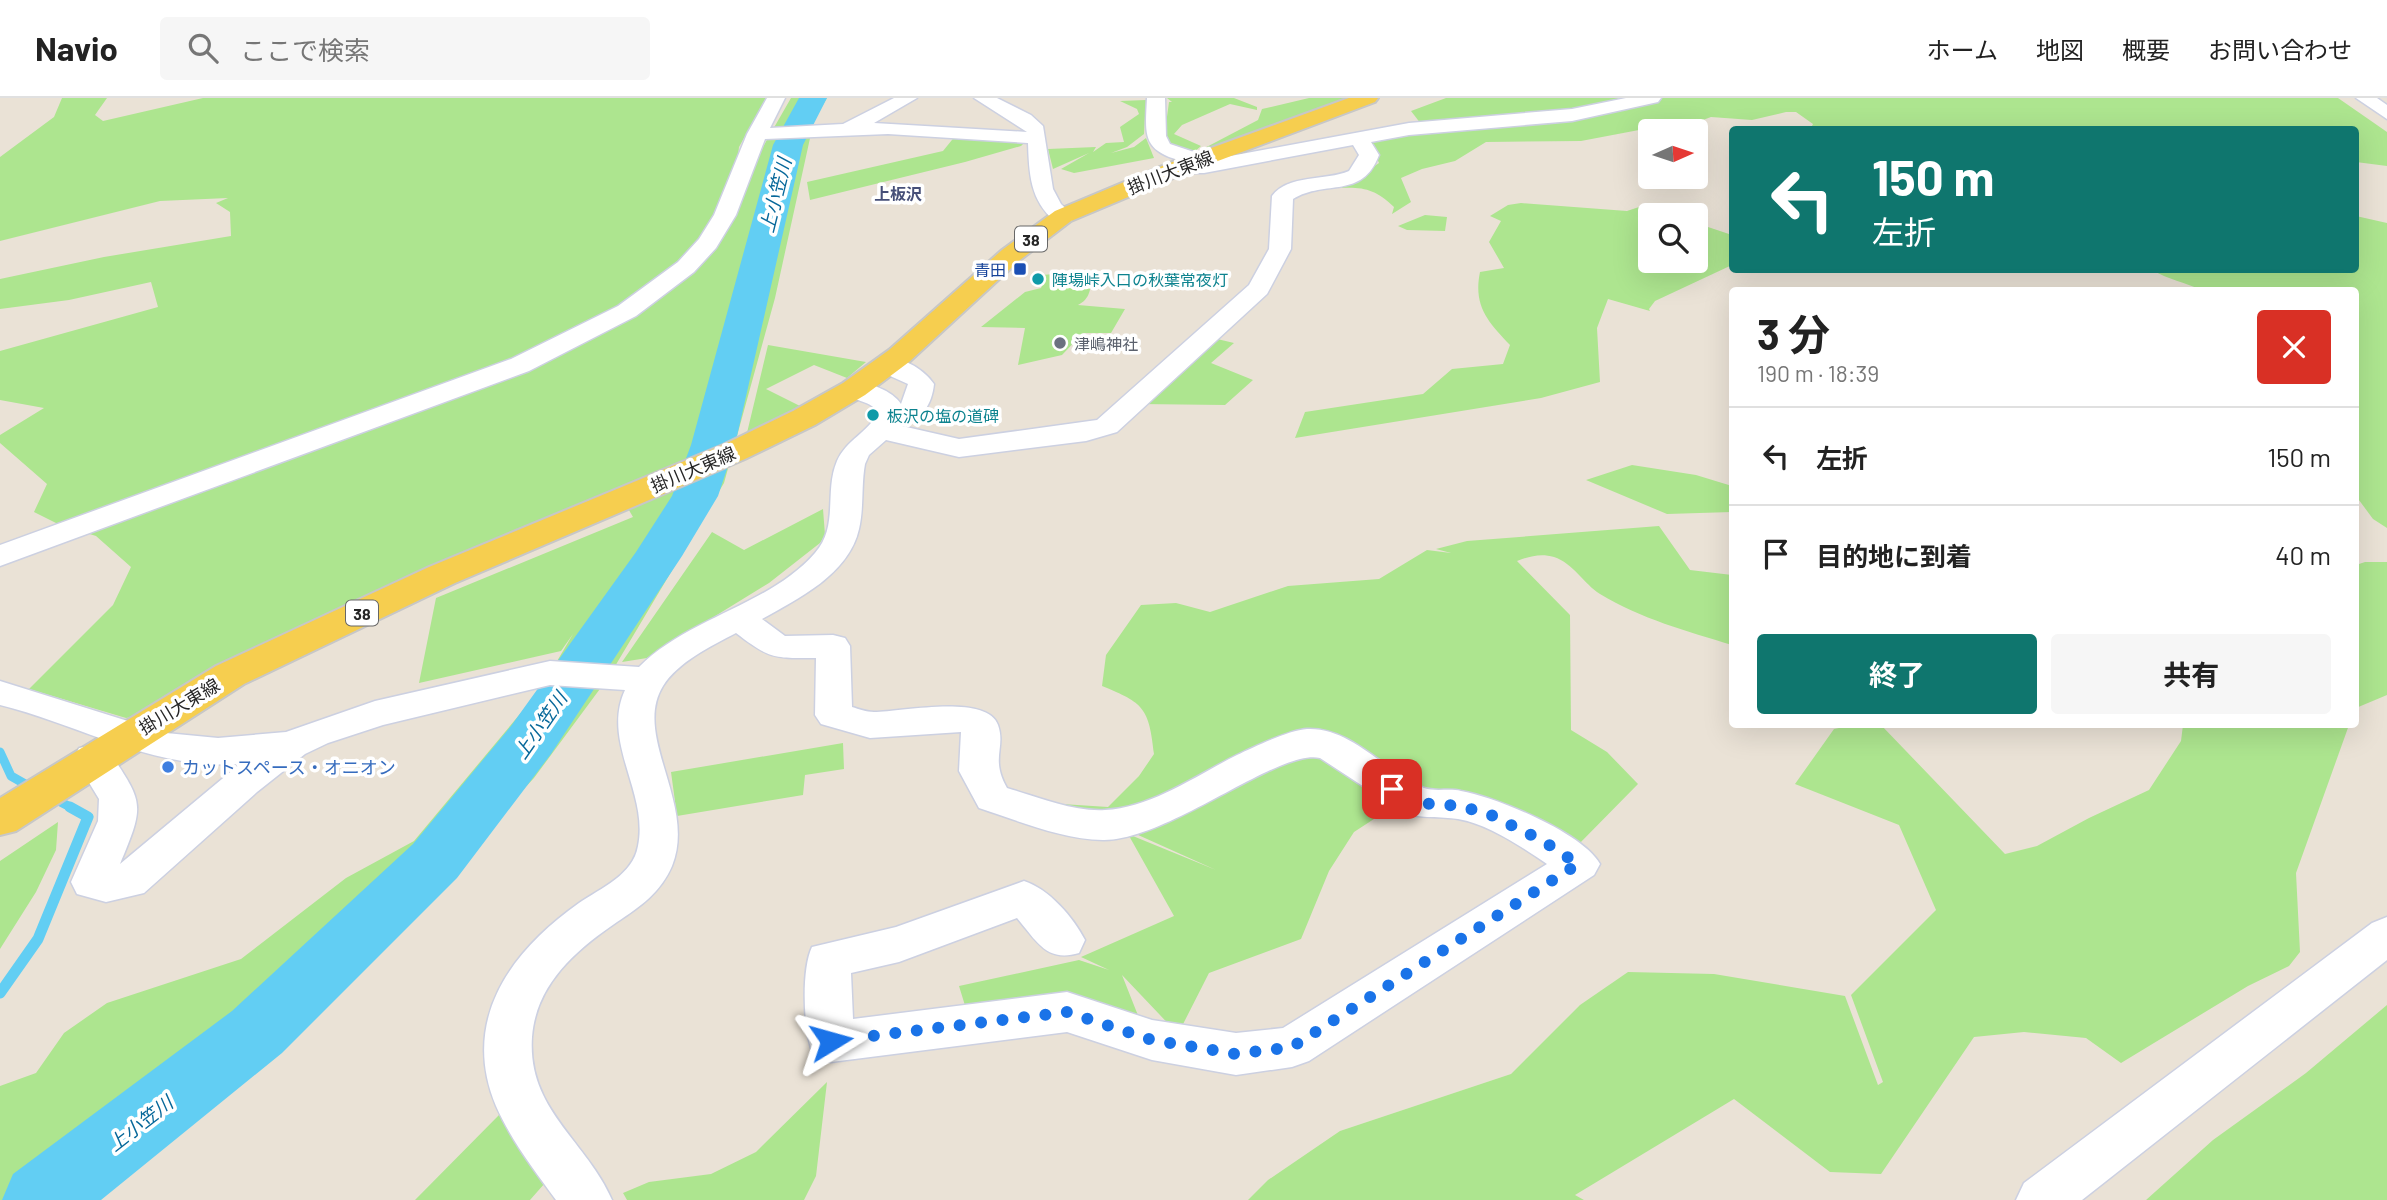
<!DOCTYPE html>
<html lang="ja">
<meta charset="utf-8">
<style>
body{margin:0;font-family:Barlow,"Noto Sans JP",sans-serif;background:#f6f6f6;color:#222;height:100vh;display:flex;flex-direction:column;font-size:26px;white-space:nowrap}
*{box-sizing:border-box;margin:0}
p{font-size:23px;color:#767676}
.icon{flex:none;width:38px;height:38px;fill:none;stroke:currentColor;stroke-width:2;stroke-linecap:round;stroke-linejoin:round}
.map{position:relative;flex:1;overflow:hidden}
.drawer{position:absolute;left:1729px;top:189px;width:630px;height:441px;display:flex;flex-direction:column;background:#fff;border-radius:7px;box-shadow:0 7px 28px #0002}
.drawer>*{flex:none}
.hud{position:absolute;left:1729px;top:28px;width:630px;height:147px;border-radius:7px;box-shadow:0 7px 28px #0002;background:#0f766e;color:#fff;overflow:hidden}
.needle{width:46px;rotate:87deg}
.controls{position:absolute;left:1638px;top:21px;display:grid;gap:14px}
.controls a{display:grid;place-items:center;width:70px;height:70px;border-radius:7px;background:#fff;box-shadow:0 7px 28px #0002;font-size:35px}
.pin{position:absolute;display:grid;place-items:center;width:60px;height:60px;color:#fff;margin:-30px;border-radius:14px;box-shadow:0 4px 10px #0006}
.me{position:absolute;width:77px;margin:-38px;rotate:82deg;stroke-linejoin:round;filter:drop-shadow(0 0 5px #0008)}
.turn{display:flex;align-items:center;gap:24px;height:147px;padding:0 28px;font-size:32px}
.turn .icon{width:91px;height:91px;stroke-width:2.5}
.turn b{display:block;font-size:49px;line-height:60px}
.round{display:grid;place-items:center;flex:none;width:74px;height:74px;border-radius:7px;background:#f6f6f6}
.summary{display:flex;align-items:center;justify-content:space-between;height:119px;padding:0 28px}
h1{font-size:42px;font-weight:700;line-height:52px}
.action{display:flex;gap:14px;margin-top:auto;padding:14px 28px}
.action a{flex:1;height:80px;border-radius:7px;background:#0f766e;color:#fff;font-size:28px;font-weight:700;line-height:80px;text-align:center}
.action a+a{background:#f6f6f6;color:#222}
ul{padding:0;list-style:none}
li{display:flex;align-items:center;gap:21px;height:98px;padding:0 28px;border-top:2px solid #e0e0e0}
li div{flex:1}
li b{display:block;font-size:26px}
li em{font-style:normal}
header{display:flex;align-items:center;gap:42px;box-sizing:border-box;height:98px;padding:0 35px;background:#fff;border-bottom:2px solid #e0e0e0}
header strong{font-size:33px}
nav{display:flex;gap:38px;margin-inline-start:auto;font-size:24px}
.search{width:490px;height:63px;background:#f6f6f6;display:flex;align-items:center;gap:18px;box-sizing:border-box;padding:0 24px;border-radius:7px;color:#767676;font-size:26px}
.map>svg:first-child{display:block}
</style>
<header>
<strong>Navio</strong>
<div class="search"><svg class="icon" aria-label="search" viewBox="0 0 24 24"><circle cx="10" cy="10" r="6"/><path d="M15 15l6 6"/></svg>ここで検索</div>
<nav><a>ホーム</a><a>地図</a><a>概要</a><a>お問い合わせ</a></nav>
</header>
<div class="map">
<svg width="2387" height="1102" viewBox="0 0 2387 1102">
<rect width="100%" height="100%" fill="#eae2d6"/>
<path fill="#ade58f" d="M 62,0 L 107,0 L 95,17 L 103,23 L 203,0 L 766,0 L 739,49 L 733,101 L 791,0 L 827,0 L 814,22 L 775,200 L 724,385 L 608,580 L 534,680 L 401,823 L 150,1056 L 94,1102 L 0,1102 L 0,988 L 36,975 L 64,935 L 107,905 L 241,861 L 346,780 L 414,743 L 540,592 L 573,536 L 561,553 L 419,585 L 436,500 L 633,419 L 616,390 L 138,618 L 126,620 L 29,591 L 113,507 L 131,469 L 96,438 L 58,426 L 34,414 L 47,386 L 0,345 L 0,337 L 44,310 L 0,302 L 0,253 L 158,209 L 151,184 L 69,202 L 0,211 L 0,181 L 104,159 L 231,138 L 230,114 L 216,105 L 228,100 L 160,103 L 0,143 L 0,59 L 54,19 Z
M 1167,0 L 1234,0 L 1257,9 L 1257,12 L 1230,6 L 1182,27 L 1174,36 L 1201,48 L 1193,55 L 1172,50 L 1164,41 L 1169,4 L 1172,4 Z
M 1309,0 L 1349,0 L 1228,46 L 1197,54 L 1258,22 L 1262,11 Z
M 1446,0 L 2338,0 L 2387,34 L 2387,68 L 2356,64 L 2356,32 L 1810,32 L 1813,26 L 1796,14 L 1786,14 L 1752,22 L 1711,19 L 1684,29 L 1660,28 L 1581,43 L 1486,44 L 1455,63 L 1422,71 L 1401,80 L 1411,104 L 1392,116 L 1394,109 C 1376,92 1365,89 1341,90 L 1379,65 L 1369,41 L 1421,26 L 1411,13 Z
M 1146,2 L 1144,36 L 1127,49 L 1111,55 L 1134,49 L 1146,40 L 1154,60 L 1074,75 L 1061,71 L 1089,55 L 1053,71 L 1048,51 L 1096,49 L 1093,54 L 1106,45 L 1124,44 L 1120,29 L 1139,16 L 1137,11 L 1120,3 Z
M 956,37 L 1031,38 L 1021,48 L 965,64 L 810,102 L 807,84 L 943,53 Z
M 1521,105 L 1627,113 L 1645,107 L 1662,117 L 1650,117 L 1650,159 L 1638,172 L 1650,163 L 1696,163 L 1696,125 L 1732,137 L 1732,167 L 1655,203 L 1649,211 L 1650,213 L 1608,201 L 1597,230 L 1600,284 L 1541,300 L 1295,340 L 1305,314 L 1423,296 L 1452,271 L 1503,266 L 1510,247 C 1488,224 1473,208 1480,174 L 1504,170 L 1489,144 L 1501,123 L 1490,118 L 1508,107 Z
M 1425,117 L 1447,119 L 1445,133 L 1407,132 L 1398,128 Z
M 2356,118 L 2387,125 L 2387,430 L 2373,421 L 2356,398 L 2356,192 L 2201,192 C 2185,184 2168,182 2153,172 L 2356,172 Z
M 1091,173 C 1091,187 1092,200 1078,207 L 1125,211 L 1111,235 L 1083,235 L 1062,257 L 1018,267 L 1025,230 L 981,229 L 1025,194 L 1041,190 L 1044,183 L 1042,177 Z
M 1213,240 L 1234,245 L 1211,265 L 1253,282 L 1225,307 L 1139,306 Z
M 768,247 L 866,264 L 847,280 L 814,267 L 766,291 L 804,310 L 746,339 Z
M 1632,367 L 1696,377 L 1732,388 L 1732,414 L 1667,416 L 1586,382 Z
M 823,411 L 825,437 L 820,445 L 769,485 L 647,560 L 622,564 L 712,434 L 744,452 Z
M 1659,428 L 1690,472 L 1732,477 L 1732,547 C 1687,533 1641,521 1600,496 C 1584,486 1573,465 1554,459 C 1541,455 1530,458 1517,463 L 1570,517 L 1571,632 L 1607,654 L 1638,686 L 1577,748 L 1417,693 L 1354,734 L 1329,773 L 1301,841 L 1209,875 L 1178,936 L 1122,877 L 1141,925 L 967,914 L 959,888 L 1079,862 L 1109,872 L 1081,859 L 1174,818 L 1128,736 L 1216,772 L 1127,732 L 1016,703 L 1108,709 L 1139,678 L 1154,656 C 1149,610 1144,605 1102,588 L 1106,557 L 1141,507 L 1176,505 L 1210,514 L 1288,488 L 1379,481 L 1427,452 L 1451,455 L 1436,451 L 1467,443 Z
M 2365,464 L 2387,464 L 2387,597 L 2356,610 L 2356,467 Z
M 1859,626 L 1881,627 L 2005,756 L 2037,748 L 2089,720 L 2149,692 L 2181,643 L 2183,627 L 2349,627 L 2296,775 L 2300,854 L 2289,868 L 2248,888 L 2121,965 L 2086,940 L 2024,934 L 1974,939 L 1881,1076 L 1830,1074 L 1734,1001 L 1575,1097 L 1584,1102 L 1248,1102 L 1268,1082 L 1340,1033 L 1511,976 L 1580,907 L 1628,874 L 1714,876 L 1845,898 L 1878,987 L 1883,984 L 1851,897 L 1936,812 L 1899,727 L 1795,686 L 1834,631 Z
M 843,645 L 844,671 L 805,677 L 803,697 L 677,718 L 671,674 Z
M 58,724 L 56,752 L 36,794 L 0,851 L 0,763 Z
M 2387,907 L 2387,1102 L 2146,1102 L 2213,1042 L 2306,975 Z
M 827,984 L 816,1078 L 804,1102 L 627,1102 L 623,1095 L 649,1084 L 711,1076 L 756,1054 Z
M 499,1017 L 545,1085 L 530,1102 L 415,1102 Z"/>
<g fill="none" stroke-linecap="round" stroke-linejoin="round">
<path stroke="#62cef3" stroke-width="9" d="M 0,654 L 11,678 L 32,690
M 51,699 L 74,711"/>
<path stroke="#62cef3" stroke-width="11" d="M 0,895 L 38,841 L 88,719 L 70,709"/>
<path fill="#62cef3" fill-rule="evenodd" d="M 799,0 L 827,0 L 803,47 L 735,347 L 718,398 L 682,458 L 551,656 L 457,780 L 282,955 L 101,1102 L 2,1102 L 13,1076 L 232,913 L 413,746 L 511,628 L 636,454 L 672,398 L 691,347 L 773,47 Z"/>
<g stroke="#ccd0e1" stroke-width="3">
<path id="minor" d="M 767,0 L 785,0 L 770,30 L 843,26 L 894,0 L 917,0 L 874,25 L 1027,34 L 974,0 L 997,0 L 1031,17 L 1043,28 L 1053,91 L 1061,106 L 1074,118 L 1071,123 L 1055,123 C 1030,103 1029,75 1028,45 L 888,36 L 765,41 L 736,117 L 716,150 L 694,174 L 636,218 L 529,273 L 0,468 L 0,447 L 511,261 L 618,208 L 678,164 L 699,141 L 714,117 L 747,36 Z
M 1147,0 L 1165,0 L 1166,38 L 1170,46 L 1206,58 L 1209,62 L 1409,25 L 1572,11 L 1626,0 L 1661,0 L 1658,4 L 1572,23 L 1409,37 L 1371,44 L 1379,57 C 1362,102 1326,81 1293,101 L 1291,151 L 1267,196 L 1117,334 L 1086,343 L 959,359 L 886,342 L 869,357 L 865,366 C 861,388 864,410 859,431 C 849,476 798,501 762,521 L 785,538 L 833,537 L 845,540 L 850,548 L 852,609 C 859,611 866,614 874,614 C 899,614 987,595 998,627 C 1006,650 990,660 1007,690 C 1038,699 1073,714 1105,712 C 1151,710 1197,677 1237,657 C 1254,649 1289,632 1307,631 C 1352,629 1385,674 1424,690 C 1435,694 1450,690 1461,693 C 1496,699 1583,735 1600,766 L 1594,777 L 1309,963 L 1292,969 L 1236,977 L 1152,962 L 1067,934 L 831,964 L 814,958 C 803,935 801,872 812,849 L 896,829 L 1024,783 C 1049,791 1073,819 1085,842 L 1079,855 C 1046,865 1036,842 1017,820 L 899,864 L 851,875 L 853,921 L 1067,894 L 1152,922 L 1236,935 L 1283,930 L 1547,766 C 1522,749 1488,726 1458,721 C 1440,718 1422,721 1404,715 L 1320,660 C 1279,650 1168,743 1103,742 C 1061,741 1019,723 979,710 L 959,673 L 961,634 L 870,640 L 821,626 L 815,617 L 816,560 C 773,560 770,561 736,535 C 711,548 678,564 663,588 C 632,638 697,706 672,768 C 661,794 640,809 617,824 C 576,852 536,886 532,939 C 527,1012 586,1042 612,1102 L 556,1102 C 534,1072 511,1042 496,1008 C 460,922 511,853 579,805 C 601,790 633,777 638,748 C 649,695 601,644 625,592 L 550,587 L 383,627 L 328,645 L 305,656 L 257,694 L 144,795 L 106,804 L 77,796 L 71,784 L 98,723 L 99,701 L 74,660 L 79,650 L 93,647 L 107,650 C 143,705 146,704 120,766 L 240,666 C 153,672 81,627 0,607 L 0,583 L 166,635 L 218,640 L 286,634 L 375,603 L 550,563 L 639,569 C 689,519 770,507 815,455 C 839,428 824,393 837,363 C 846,342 869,334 878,314 C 870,301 849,304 840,291 L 844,285 C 862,281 891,291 901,306 L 908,286 L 879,273 L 875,267 L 879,261 C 899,256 923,270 934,286 C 932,306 922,322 902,328 L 959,341 L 1097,322 L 1249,187 L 1269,151 L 1272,98 C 1288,76 1326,83 1349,73 L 1359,57 L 1353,47 L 1204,75 L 1168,75 L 1165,71 L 1168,67 L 1185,64 C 1142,53 1145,39 1147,0 Z
M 2356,0 L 2377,0 L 2387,7 L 2387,21 Z
M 2387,819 L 2387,862 L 2082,1102 L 2016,1102 L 2024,1085 L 2372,825 Z"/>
</g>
<g stroke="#c7c7c7" stroke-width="4">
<path id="major" d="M 1349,0 L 1378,0 L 1375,4 L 1183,76 L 1071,123 L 1020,162 L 909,264 L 865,297 L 815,327 L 745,361 L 455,485 L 244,586 L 16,733 L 0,737 L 0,700 L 216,568 L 429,469 L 723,347 L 793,313 L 843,285 L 889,252 L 1002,152 L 1055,113 L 1167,66 Z"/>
</g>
<use href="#minor" fill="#fff" fill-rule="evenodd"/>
<use href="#major" fill="#f6ce4f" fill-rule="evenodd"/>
</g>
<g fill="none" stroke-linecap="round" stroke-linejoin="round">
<path stroke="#1a73e8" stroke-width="12" stroke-dasharray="0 21.6" d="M 831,943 L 1067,914 L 1152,942 L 1236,956 L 1292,949 L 1578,766 L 1543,743 L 1491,717 L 1461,708 L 1418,705 L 1392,691"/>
</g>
<rect fill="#1a4fb4" stroke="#fff" stroke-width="2.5" x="1013" y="164" width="14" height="14" rx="3.5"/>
<g fill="#0f9aa8" stroke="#fff" stroke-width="2.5">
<circle cx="1038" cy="181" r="7"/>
<circle cx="873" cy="317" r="7"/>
</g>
<circle fill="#6b7280" stroke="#fff" stroke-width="2.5" cx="1060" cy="245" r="7"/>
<circle fill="#3f7fe0" stroke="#fff" stroke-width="2.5" cx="168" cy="669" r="7"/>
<g text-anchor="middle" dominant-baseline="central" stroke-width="7" stroke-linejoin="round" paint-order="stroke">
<g font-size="16" font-weight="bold" fill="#464f78" stroke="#fff">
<text x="898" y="95">上板沢</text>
</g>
<g fill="#fff" stroke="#676767" stroke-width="2">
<rect x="1015" y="128.5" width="32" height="25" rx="5"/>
<rect x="346" y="502.5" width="32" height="25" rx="5"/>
</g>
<g font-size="16" font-weight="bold" fill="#262626">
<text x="1031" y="141">38</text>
<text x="362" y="515">38</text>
</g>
<g font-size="16" fill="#164399" stroke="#fff" text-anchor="end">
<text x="1006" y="171">青田</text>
</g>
<g font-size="16" fill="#0d838f" stroke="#fff" text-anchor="start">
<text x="1052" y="181">陣場峠入口の秋葉常夜灯</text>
<text x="887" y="317">板沢の塩の道碑</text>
</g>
<g font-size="16" fill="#5b616d" stroke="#fff" text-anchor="start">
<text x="1074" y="245">津嶋神社</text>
</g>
<g font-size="18" fill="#262626" stroke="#fff">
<text transform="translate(1170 74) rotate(-21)">掛川大東線</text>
<text transform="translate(693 371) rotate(-23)">掛川大東線</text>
<text transform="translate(179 608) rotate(-31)">掛川大東線</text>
</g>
<g font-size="18" fill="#366cbe" stroke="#fff" text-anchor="start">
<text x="182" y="669">カットスペース・オニオン</text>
</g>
<g font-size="19" font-style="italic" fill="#07689a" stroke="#fff">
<text transform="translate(775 97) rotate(-76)">上小笠川</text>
<text transform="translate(540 627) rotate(-55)">上小笠川</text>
<text transform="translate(140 1025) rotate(-38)">上小笠川</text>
</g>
</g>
</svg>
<div class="controls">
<a><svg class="needle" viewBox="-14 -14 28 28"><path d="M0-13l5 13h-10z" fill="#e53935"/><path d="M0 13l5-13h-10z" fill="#767676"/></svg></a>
<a><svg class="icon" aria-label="search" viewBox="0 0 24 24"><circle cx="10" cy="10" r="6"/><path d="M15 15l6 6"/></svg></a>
</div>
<div class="pin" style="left:1392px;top:691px;background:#d93025"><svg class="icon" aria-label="arrive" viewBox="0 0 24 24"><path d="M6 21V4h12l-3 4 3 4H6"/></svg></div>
<svg class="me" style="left:831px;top:943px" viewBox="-20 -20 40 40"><path d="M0-17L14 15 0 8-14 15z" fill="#1a73e8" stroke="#fff" stroke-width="4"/></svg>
<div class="hud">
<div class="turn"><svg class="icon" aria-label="left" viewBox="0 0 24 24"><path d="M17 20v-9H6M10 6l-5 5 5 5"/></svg><div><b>150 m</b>左折</div></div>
</div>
<section class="drawer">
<div class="summary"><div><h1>3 分</h1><p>190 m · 18:39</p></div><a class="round" style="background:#d93025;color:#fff"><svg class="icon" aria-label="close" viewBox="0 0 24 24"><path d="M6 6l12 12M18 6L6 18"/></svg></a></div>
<ul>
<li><svg class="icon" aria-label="left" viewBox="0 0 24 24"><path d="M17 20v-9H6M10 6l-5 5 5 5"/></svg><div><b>左折</b></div><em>150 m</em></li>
<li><svg class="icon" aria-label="arrive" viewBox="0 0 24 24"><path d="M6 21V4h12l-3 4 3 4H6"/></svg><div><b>目的地に到着</b></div><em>40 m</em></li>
</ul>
<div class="action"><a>終了</a><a>共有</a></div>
</section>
</div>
